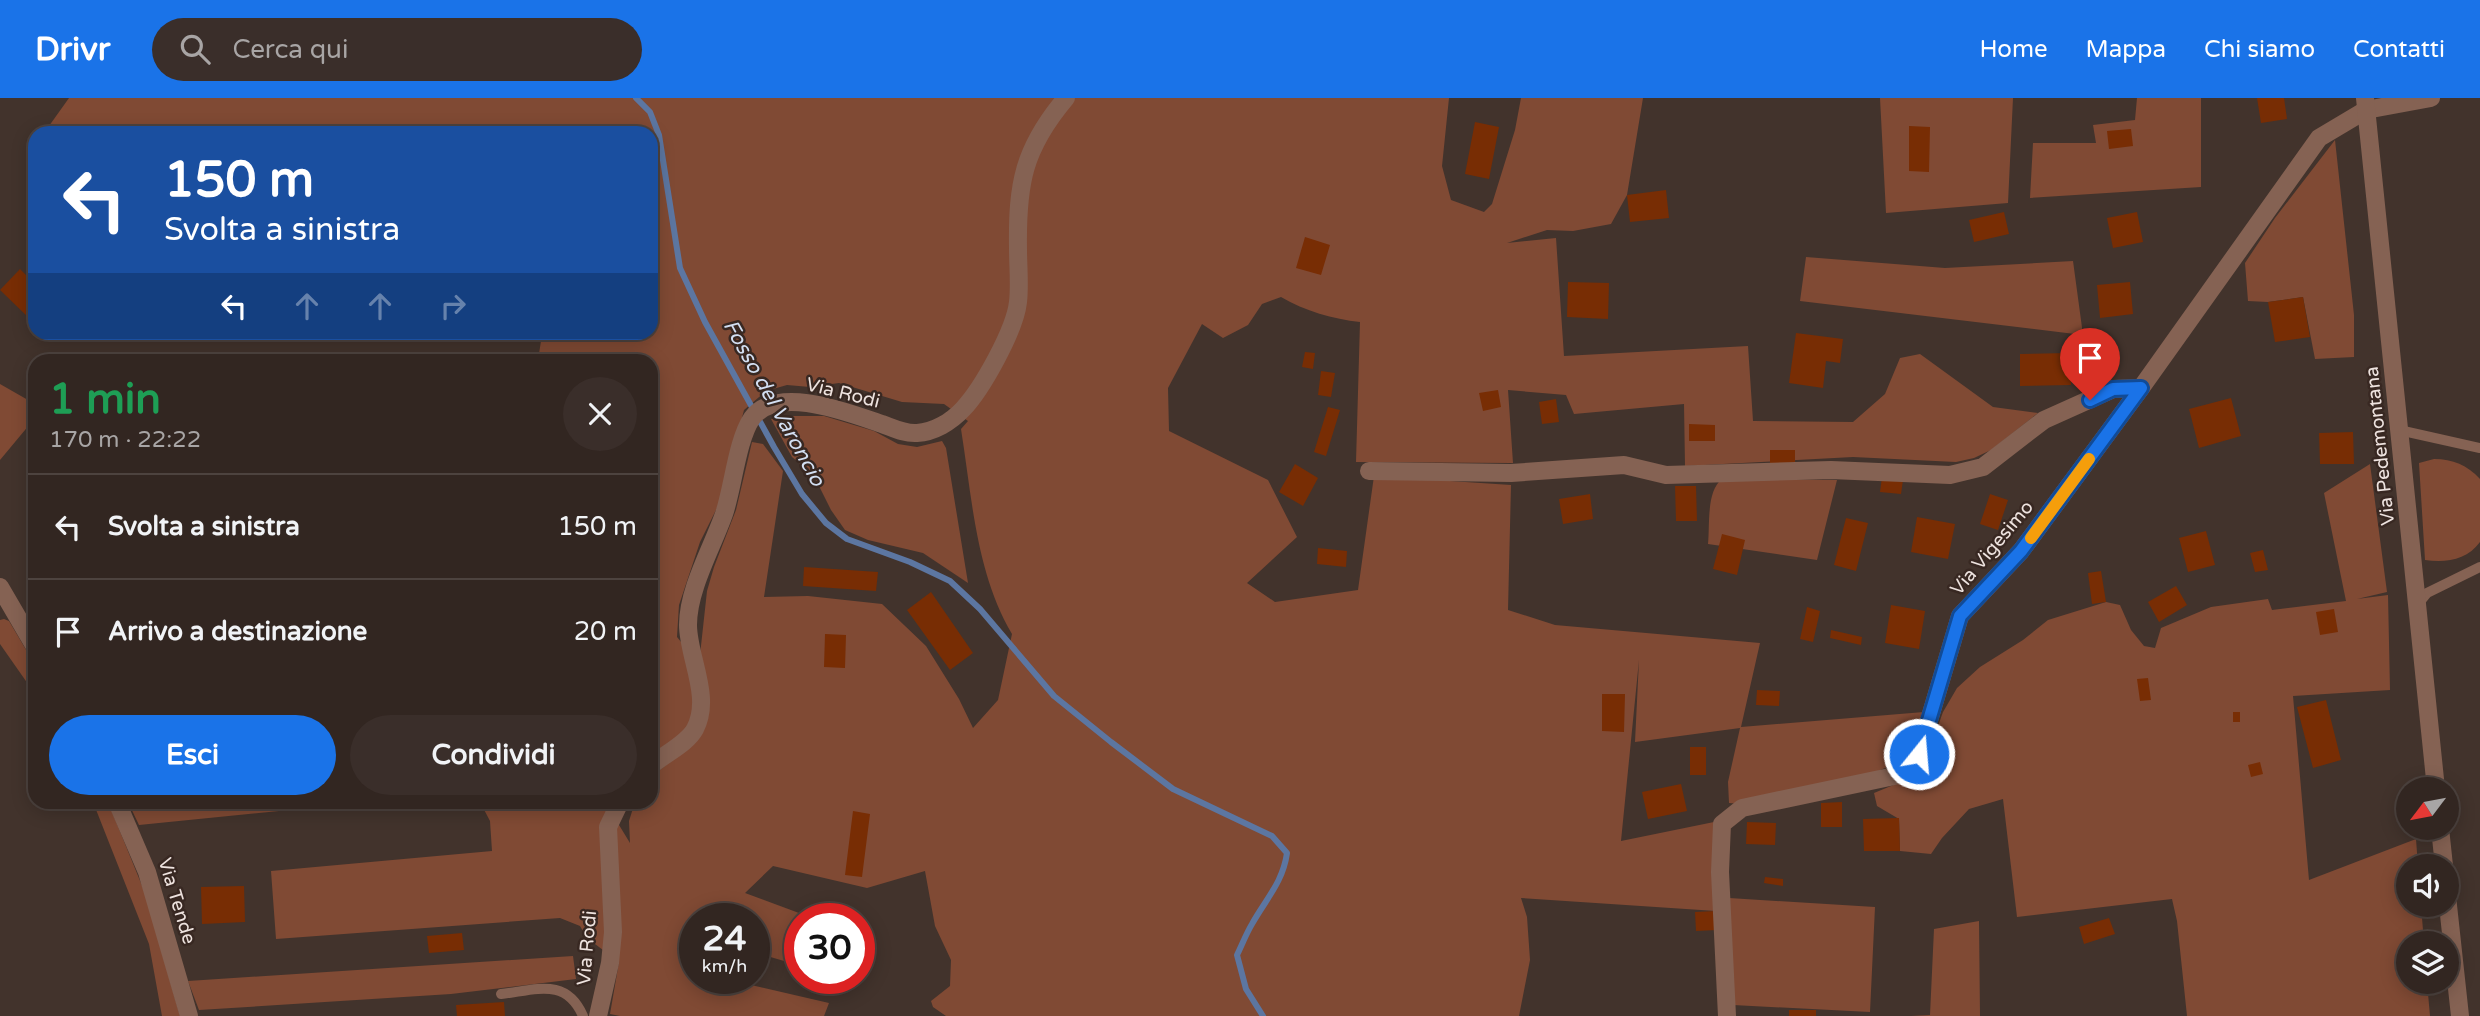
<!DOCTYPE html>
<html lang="it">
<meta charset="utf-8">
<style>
body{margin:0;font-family:"Varela Round",sans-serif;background:#3a2e2a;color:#f1f3f6;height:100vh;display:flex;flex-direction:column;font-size:26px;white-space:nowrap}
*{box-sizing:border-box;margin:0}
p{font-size:23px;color:#a8a5a5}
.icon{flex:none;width:38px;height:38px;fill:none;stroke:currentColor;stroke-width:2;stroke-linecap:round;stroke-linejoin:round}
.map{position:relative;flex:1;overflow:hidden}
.drawer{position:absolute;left:28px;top:256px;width:630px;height:455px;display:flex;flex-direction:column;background:#322621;border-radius:21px;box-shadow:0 4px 18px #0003,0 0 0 2px #4d433f}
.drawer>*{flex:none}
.guide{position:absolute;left:28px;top:28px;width:630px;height:214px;border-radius:21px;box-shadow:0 4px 18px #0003,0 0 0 2px #4d433f;background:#1a4fa0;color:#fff;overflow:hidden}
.needle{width:46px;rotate:238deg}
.tools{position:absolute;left:2396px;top:679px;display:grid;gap:14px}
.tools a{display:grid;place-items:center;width:63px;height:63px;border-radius:50%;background:#322621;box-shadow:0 4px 18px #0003,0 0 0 2px #4d433f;font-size:35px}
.speed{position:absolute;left:679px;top:805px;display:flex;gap:14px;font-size:35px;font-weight:700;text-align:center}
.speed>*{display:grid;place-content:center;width:91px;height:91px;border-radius:50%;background:#322621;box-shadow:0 4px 18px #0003,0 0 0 2px #4d433f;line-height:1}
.speed small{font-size:18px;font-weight:400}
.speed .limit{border:10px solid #d22;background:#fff;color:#111}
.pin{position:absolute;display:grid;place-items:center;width:60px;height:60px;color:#fff;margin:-72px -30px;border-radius:50% 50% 50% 0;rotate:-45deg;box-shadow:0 0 7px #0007}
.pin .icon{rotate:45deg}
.me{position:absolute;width:77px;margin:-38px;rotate:17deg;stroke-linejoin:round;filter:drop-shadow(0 0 5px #0008)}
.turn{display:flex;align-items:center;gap:24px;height:147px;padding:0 21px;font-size:32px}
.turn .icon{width:91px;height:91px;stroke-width:2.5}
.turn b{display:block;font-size:49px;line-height:60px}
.lanes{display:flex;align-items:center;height:66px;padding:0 21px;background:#0003;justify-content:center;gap:35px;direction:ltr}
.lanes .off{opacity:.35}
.round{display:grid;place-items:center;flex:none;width:74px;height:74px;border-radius:37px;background:#3a2e2a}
.head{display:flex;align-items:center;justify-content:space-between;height:119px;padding:0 21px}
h1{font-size:42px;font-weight:700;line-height:52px;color:#1e9e55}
.button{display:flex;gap:14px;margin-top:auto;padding:14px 21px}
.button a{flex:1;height:80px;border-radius:42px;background:#1a73e8;color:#fff;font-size:28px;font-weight:700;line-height:80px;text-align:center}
.button a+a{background:#3a2e2a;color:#f1f3f6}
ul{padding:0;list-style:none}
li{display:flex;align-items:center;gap:21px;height:105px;padding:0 21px;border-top:2px solid #4d433f}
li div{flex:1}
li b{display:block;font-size:26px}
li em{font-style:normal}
header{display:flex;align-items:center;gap:42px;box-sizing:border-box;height:98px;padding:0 35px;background:#1a73e8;color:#fff}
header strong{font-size:33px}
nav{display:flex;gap:38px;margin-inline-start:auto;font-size:24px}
.search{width:490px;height:63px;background:#3a2e2a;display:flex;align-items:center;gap:18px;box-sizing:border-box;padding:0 24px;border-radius:38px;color:#a8a5a5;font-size:26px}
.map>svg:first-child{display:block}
</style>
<header>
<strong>Drivr</strong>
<div class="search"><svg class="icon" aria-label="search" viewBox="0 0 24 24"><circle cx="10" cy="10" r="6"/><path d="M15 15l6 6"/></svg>Cerca qui</div>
<nav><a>Home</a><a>Mappa</a><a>Chi siamo</a><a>Contatti</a></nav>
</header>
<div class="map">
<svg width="2480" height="918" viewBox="0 0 2480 918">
<rect width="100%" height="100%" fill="#42332c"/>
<path fill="#804a34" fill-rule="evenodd" d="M 69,0 L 1449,0 L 1442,68 L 1451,102 L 1484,114 L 1492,106 L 1515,32 L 1521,0 L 1643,0 L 1627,97 L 1611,126 L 1573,133 L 1547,132 L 1507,145 L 1556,140 L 1564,258 L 1748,248 L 1753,323 L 1853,324 L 1885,296 L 1900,260 L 1920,256 L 1993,309 L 2038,315 L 1991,352 L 1974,360 L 1956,364 L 1853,359 L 1685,368 L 1684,306 L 1574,316 L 1566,297 L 1508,292 L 1513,365 L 1356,364 L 1360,224 C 1333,221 1305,213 1281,199 L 1262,206 L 1248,227 L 1223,240 L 1202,226 L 1168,290 L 1169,333 L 1268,382 L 1297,439 L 1247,485 L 1275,504 L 1358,492 L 1374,378 L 1511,387 L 1508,512 L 1555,527 L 1760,545 L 1741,629 L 1924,614 C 1912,648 1906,664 1870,676 L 1741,706 L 1729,705 L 1728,684 L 1740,630 L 1635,644 L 1639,562 L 1621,743 L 1714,724 L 1716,813 L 1521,800 L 1527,819 L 1530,862 L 1519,918 L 946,918 L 933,909 L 931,903 L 950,888 L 951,862 L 935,828 L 925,773 L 867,790 L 773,768 L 745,795 L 799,815 L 784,863 L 754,854 L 754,821 L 695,821 L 695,880 L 734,880 L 734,883 L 829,905 L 824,918 L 620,918 L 610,916 L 619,864 L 587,840 L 580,828 L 560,820 L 276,841 L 271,773 L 492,753 L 490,723 L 480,704 L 605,704 L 630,745 L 629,723 L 635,704 L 651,704 L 651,680 L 674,660 L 651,649 L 651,262 L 538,262 L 541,243 L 536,235 L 651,234 L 651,35 L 44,35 ZM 839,285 L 902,304 L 944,306 L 968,323 L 961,331 C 972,400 976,475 1012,536 L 998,602 L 973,630 L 959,601 L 926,548 L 882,506 L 808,498 L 764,499 L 783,373 L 763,346 L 752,344 L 736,412 L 714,469 L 707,493 L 699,566 L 677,539 L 679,507 L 700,444 L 721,402 L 744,312 L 766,293 L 787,287 L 810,289 Z
M 1880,0 L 2013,0 L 2008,105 L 1886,115 Z
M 2137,0 L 2201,0 L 2201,89 L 2030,100 L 2033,45 L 2096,45 L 2093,27 L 2135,22 Z
M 2335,42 L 2354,217 L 2354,259 L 2315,261 L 2303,199 L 2268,204 L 2248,203 L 2245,165 L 2275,120 Z
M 1806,159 L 1945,170 L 2073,163 L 2083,237 L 1800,203 Z
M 0,286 L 35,306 L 35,320 L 0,362 Z
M 784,318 L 824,318 L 874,333 L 898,346 L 917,349 L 942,343 L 946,350 L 968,485 L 923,455 L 868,442 L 845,432 L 831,412 L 814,378 L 792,359 L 771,321 Z
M 2434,361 C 2453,361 2467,367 2480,381 L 2480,444 C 2467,462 2446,465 2425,462 L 2419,365 Z
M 2370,366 L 2387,494 L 2357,501 L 2388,497 L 2390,592 L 2293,598 L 2309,782 L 2416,741 L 2418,768 L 2408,768 L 2408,807 L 2421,807 L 2424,845 L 2408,845 L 2408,884 L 2427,884 L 2430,918 L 2187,918 L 2177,823 L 2172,801 L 2017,819 L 2003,701 L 1969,711 L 1942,740 L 1931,756 L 1900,753 L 1899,721 L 1877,708 L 1874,695 L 1908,681 L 1924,667 L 1943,614 L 1957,590 L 1980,569 L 2023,542 L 2048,522 L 2106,504 L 2120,507 L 2131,532 L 2144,548 L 2155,550 L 2161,530 L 2211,509 L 2268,501 L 2272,512 L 2346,503 L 2324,395 Z
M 1722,381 L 1837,382 L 1817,462 L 1708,446 C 1710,428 1706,393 1722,381 Z
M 4,521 L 9,523 L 35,567 L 35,596 L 0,546 L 0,522 Z
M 93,704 L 108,704 L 145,795 L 180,918 L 162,918 L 149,846 Z
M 128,704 L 369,704 L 139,727 Z
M 1729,800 L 1875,809 L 1870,914 L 1733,907 Z
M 1979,823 L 1980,918 L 1911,918 L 1930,917 L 1934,831 Z
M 573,858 L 576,881 L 451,896 L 199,912 L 188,883 Z"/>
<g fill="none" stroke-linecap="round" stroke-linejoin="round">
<path stroke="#5c76a1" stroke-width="6" d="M 636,0 L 650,14 L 659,37 L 680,170 L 705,224 L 774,349 L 802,396 L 826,425 L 847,441 L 910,464 L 950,483 L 980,511 L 1054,598 L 1111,644 L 1173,691 L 1272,738 L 1287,755 C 1283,784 1266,801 1252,826 C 1246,836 1242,847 1237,857 L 1246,891 L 1263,918"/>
</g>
<path fill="#782d04" d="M 2257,0 L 2284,0 L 2287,21 L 2261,25 Z
M 1475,24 L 1499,29 L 1489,81 L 1465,76 Z
M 1909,28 L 1930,29 L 1929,74 L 1909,73 Z
M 2131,31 L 2133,48 L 2109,51 L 2107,33 Z
M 1666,92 L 1669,120 L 1630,124 L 1627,97 Z
M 2004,114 L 2009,136 L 1974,144 L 1969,122 Z
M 2137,114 L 2143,144 L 2113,150 L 2107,120 Z
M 1305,139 L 1330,147 L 1321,177 L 1296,170 Z
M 20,171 L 35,186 L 35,218 L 31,222 L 0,192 Z
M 1568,184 L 1609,185 L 1608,221 L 1567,219 Z
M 2130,184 L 2133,216 L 2100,220 L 2097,187 Z
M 2303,199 L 2310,239 L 2275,244 L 2268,204 Z
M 1796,235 L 1843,241 L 1840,265 L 1826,263 L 1823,290 L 1789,285 Z
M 1305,254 L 1315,255 L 1313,271 L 1302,269 Z
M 2070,255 L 2071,287 L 2020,288 L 2020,256 Z
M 1321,273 L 1335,275 L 1331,299 L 1318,297 Z
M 1498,292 L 1501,309 L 1483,313 L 1479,295 Z
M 2231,300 L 2241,338 L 2199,350 L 2189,311 Z
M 1556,301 L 1559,324 L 1542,326 L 1539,304 Z
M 1328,309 L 1340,312 L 1326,358 L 1314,354 Z
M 1689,326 L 1715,327 L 1715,343 L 1689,343 Z
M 2353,334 L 2354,366 L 2320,366 L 2319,335 Z
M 1770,352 L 1795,352 L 1795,368 L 1770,367 Z
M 35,355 L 35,369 L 28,364 Z
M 1295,366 L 1318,380 L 1303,408 L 1279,394 Z
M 1882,379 L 1903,382 L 1901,396 L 1880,394 Z
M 1675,388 L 1696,388 L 1697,423 L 1676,423 Z
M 1590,396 L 1593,421 L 1563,426 L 1559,401 Z
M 1990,396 L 2008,402 L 1998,432 L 1980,426 Z
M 1917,419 L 1955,426 L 1948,461 L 1911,454 Z
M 1846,420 L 1868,425 L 1856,473 L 1834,467 Z
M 2206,433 L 2215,467 L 2188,474 L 2179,440 Z
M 1722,436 L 1745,442 L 1737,477 L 1713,471 Z
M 1318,450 L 1347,453 L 1346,469 L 1317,466 Z
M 2263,452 L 2268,472 L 2255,474 L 2250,455 Z
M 804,469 L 878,474 L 876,493 L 803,488 Z
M 2101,473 L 2106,504 L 2092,506 L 2088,475 Z
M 2176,488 L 2187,507 L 2159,524 L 2148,504 Z
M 931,494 L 973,555 L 950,572 L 907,512 Z
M 1891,507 L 1925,513 L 1919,551 L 1885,545 Z
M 1807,509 L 1820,513 L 1813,544 L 1800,541 Z
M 2334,511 L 2338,534 L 2320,537 L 2316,514 Z
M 1831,532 L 1862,539 L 1861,547 L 1830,540 Z
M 825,536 L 846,537 L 845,570 L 824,569 Z
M 2148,580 L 2151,602 L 2140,603 L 2137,581 Z
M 1757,592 L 1780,593 L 1779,608 L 1756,607 Z
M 1602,596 L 1625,596 L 1624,634 L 1602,633 Z
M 2326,602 L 2341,662 L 2313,670 L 2297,609 Z
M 2233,614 L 2240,614 L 2240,624 L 2233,624 Z
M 1690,649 L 1706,649 L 1706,677 L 1690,677 Z
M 2260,664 L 2263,676 L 2251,679 L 2248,667 Z
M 1681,686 L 1687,713 L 1648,721 L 1642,694 Z
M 213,704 L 241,704 L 242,707 L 215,713 Z
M 1842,704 L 1842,729 L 1821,729 L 1821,705 Z
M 853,713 L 870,716 L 862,779 L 845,777 Z
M 1899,720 L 1900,753 L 1864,753 L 1863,721 Z
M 1747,724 L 1776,725 L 1775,747 L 1746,746 Z
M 1765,779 L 1783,781 L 1783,788 L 1764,785 Z
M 244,788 L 245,824 L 202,826 L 201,789 Z
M 1716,813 L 1717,832 L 1696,833 L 1695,814 Z
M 2109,820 L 2115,836 L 2084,846 L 2079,829 Z
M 462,835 L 464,852 L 429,855 L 427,838 Z
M 504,904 L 505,918 L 457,918 L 456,907 Z
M 1789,912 L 1816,912 L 1816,918 L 1789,918 Z"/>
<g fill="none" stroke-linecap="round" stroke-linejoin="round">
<path stroke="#856253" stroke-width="10" d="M 2399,332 L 2480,350
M 2418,506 L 2427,495 L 2480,469
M 501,896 C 536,892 566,879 583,918"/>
<path stroke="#856253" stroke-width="18" d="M 1369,373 L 1511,375 L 1624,367 L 1666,377 L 1831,372 L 1950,377 L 1983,369 L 2044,322 L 2113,291 L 2141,290
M 0,489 L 35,549
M 651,668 C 664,656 687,646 695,631 C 712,599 688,559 688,527 C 688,491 712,450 724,416 C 733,390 737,342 752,320 C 777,286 849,315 882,326 C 893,330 905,336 917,335 C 934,334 951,324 963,311 C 982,291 1015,232 1018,204 C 1020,187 1018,168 1018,151 C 1017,86 1023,51 1066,0
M 117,704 L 147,774 L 189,918
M 598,918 L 610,865 L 613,834 L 608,729 L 620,704
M 1727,918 L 1720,774 L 1722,726 L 1742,710 L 1899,677 L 1919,656 L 1960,518 L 2021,453 L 2141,290 L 2319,40 L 2366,12 L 2431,0"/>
<path stroke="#856253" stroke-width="18" d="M 2365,0 L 2436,691
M 2440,730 L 2444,768
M 2446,789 L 2460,918"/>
</g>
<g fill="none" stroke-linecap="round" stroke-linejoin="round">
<g stroke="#114b97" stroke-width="18">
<path id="route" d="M 1919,656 L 1960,518 L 2021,453 L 2141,290 L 2113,291 L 2090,302"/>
</g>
<use href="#route" stroke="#1a73e8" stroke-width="12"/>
<path stroke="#f59e0b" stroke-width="12" d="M 2031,440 L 2089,361"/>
</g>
<g text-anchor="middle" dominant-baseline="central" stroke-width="5" stroke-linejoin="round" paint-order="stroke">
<g font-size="19" fill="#eee3df" stroke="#382822">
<text transform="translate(843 295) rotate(14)">Via Rodi</text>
<text transform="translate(2380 348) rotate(-96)">Via Pedemontana</text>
<text transform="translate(1992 450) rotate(-50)">Via Vigesimo</text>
<text transform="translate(177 803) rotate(73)">Via Tende</text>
<text transform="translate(587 850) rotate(-85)">Via Rodi</text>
</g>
<g font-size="21" font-style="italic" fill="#d3dff2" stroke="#382822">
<text transform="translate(774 305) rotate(61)">Fosso del Varoncio</text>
</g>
</g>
</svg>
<div class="tools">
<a><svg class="needle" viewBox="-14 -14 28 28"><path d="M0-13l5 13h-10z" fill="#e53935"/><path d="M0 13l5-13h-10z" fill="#a8a5a5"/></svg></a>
<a><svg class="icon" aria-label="sound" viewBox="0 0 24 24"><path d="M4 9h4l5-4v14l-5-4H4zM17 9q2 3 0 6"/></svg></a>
<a><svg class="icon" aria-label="layers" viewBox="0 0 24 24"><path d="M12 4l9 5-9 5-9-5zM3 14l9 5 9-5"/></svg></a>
</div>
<div class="speed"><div>24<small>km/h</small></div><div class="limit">30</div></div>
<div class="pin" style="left:2090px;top:302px;background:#d93025"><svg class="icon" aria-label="arrive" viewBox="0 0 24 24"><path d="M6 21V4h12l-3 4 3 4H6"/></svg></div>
<svg class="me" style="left:1919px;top:656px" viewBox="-20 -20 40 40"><circle r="17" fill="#1a73e8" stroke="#fff" stroke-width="3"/><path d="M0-11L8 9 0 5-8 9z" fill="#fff"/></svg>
<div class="guide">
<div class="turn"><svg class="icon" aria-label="left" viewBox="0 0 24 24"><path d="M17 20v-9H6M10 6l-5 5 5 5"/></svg><div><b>150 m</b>Svolta a sinistra</div></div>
<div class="lanes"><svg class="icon" aria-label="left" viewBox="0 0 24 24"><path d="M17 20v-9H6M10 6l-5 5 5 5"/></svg><svg class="icon off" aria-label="ahead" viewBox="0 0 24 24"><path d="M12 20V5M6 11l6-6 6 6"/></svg><svg class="icon off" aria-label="ahead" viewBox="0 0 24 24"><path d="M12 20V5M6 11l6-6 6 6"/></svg><svg class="icon off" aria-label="right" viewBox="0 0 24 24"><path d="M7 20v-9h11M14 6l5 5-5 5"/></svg></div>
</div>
<section class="drawer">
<div class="head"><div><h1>1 min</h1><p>170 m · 22:22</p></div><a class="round"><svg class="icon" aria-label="close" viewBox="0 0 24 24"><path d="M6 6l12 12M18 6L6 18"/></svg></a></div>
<ul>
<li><svg class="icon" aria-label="left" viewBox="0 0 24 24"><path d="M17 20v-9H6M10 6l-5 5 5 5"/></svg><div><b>Svolta a sinistra</b></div><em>150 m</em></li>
<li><svg class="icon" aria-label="arrive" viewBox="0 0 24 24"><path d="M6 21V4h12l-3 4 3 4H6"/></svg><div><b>Arrivo a destinazione</b></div><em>20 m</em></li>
</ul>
<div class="button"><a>Esci</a><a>Condividi</a></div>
</section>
</div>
